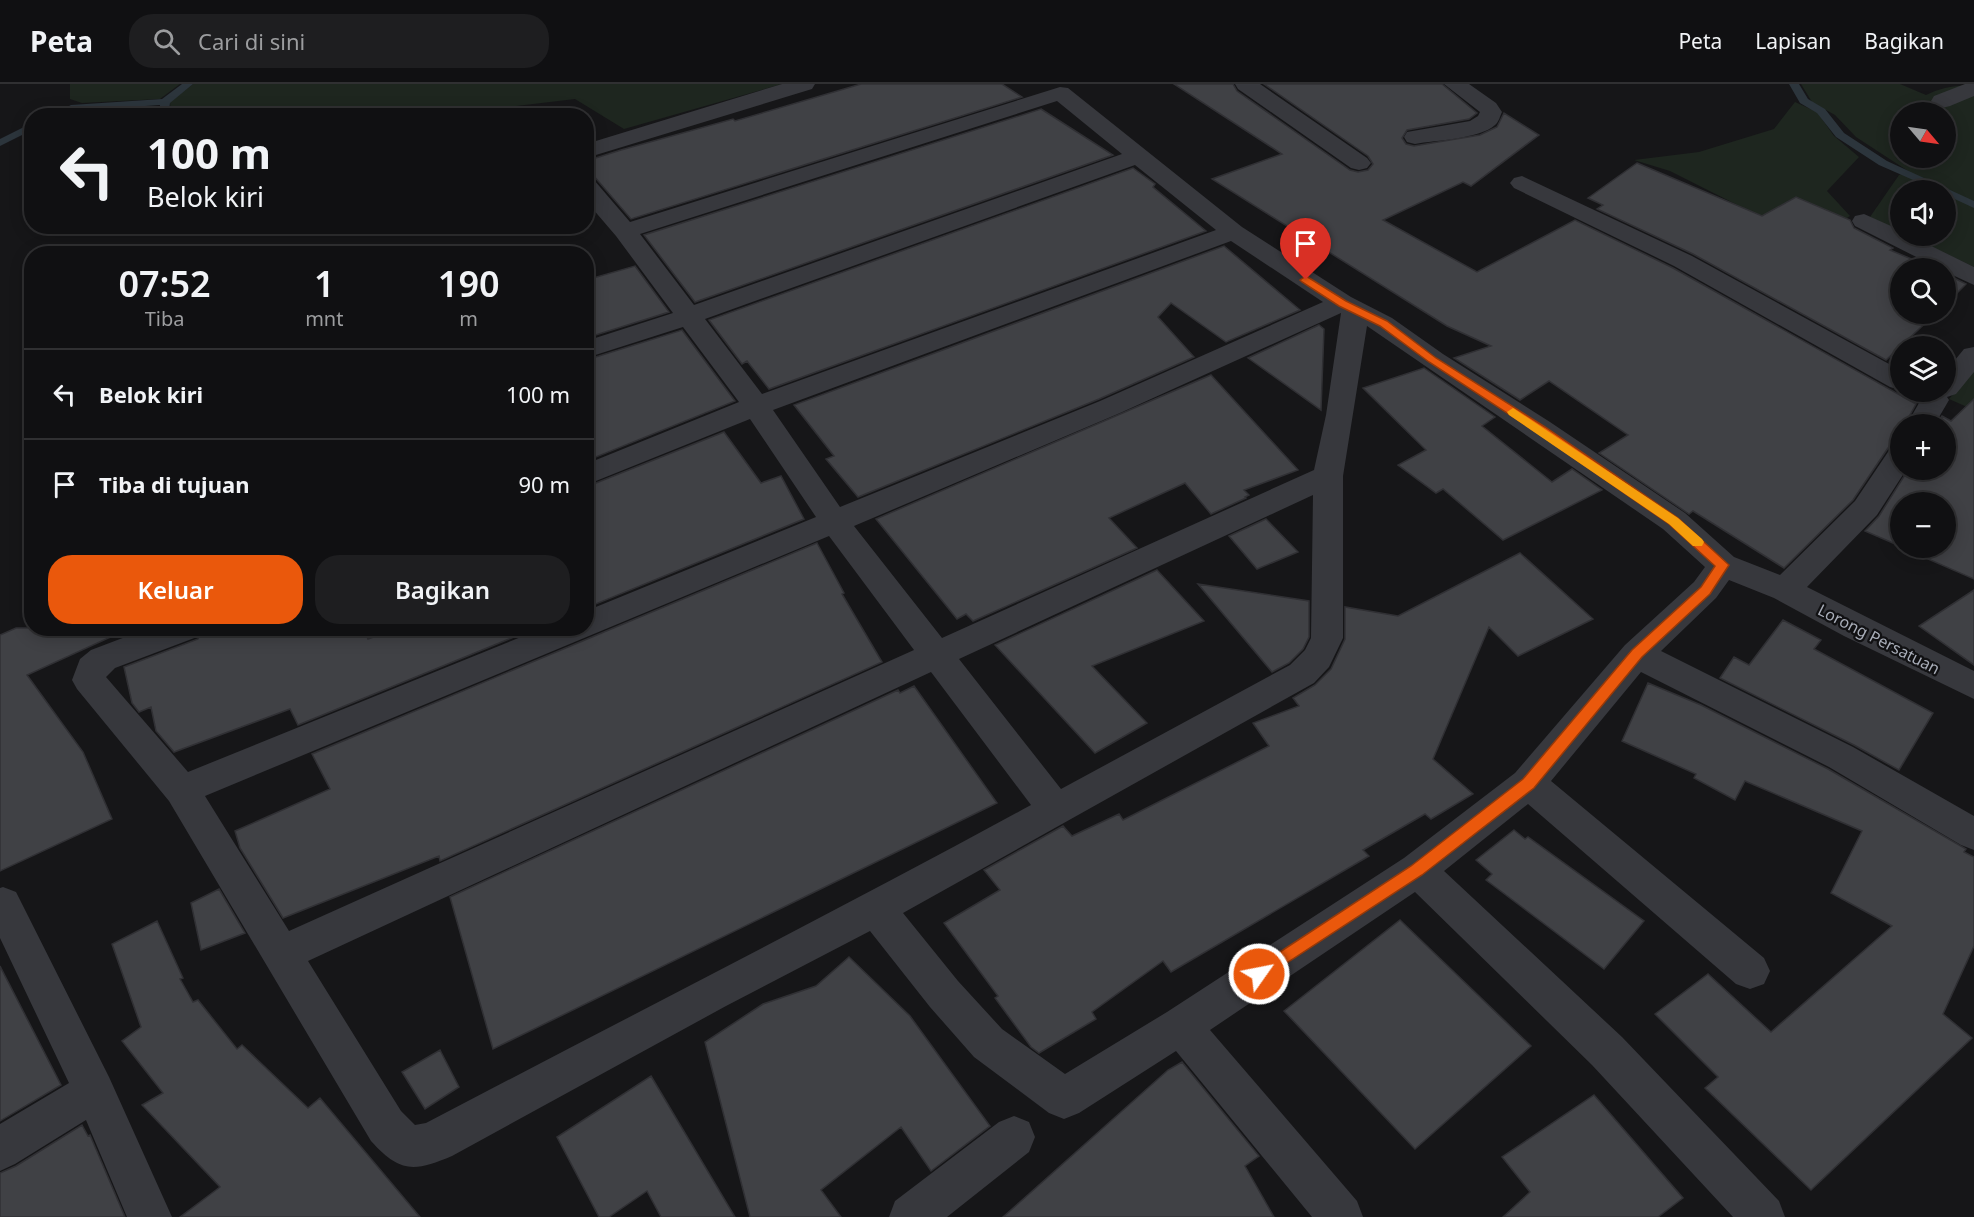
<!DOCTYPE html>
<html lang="id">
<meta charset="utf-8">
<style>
body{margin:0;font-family:"Noto Sans",sans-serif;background:#1e1e20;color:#f1f3f6;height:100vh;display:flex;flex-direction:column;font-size:22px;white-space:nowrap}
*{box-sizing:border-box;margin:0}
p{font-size:20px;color:#9c9d9f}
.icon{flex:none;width:33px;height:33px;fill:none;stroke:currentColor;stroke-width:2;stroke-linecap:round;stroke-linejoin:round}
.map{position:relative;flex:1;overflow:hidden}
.side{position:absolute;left:24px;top:162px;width:570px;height:390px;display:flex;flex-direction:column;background:#101012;border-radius:24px;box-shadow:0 3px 15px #0003,0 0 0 2px #303032}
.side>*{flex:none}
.banner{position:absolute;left:24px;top:24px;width:570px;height:126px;border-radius:24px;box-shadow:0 3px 15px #0003,0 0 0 2px #303032;background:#101012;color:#f1f3f6;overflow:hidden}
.needle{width:39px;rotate:119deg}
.buttons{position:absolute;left:1890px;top:18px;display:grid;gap:12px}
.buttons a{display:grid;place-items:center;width:66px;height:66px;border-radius:50%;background:#101012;box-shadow:0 3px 15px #0003,0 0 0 2px #303032;font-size:30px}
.pin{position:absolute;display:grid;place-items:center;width:51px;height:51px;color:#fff;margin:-62px -26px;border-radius:50% 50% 50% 0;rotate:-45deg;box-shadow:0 0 6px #0007}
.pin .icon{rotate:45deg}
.me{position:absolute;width:66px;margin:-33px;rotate:57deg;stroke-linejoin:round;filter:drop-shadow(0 0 4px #0008)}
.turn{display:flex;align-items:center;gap:21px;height:126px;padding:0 24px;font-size:27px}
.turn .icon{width:78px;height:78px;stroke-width:2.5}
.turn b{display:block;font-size:42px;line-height:51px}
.eta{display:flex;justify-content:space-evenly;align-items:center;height:102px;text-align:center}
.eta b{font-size:36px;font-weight:600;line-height:42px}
.cta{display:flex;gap:12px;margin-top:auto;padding:12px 24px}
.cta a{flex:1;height:69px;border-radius:24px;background:#ea580c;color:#fff;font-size:24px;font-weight:600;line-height:69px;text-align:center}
.cta a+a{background:#1e1e20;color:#f1f3f6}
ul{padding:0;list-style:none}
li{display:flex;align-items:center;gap:18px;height:90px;padding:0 24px;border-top:2px solid #303032}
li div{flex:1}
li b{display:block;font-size:22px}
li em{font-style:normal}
header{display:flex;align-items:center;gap:36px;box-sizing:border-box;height:84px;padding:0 30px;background:#101012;border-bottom:2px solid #303032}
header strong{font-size:28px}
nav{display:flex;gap:33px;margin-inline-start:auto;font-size:21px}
.search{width:420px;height:54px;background:#1e1e20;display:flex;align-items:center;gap:15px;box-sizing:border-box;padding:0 21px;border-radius:24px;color:#9c9d9f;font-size:22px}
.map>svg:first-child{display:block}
</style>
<header>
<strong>Peta</strong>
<div class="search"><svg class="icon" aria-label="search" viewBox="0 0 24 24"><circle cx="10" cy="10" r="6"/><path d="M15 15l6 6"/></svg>Cari di sini</div>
<nav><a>Peta</a><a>Lapisan</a><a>Bagikan</a></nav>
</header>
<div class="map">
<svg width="1974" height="1133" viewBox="0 0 1974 1133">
<rect width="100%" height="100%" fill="#161618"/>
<path fill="#1e261f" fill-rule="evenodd" d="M 70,0 L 180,0 L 160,15 L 82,19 L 70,15 Z
M 193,0 L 782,0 L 624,45 L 575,15 L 483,26 L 480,32 L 171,32 L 170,18 Z
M 1801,0 L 1900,0 L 1926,11 C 1940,4 1958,0 1974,2 L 1974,183 L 1909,152 L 1946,152 L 1946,106 L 1900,106 L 1900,148 L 1870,133 L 1899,91 L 1908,87 L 1856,53 L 1835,31 L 1812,18 ZM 1900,28 L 1946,28 L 1946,74 L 1900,74 Z
M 1795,18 L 1817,28 L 1834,52 L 1859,73 L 1827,107 L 1850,132 L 1811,158 L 1670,87 L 1634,76 L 1699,68 L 1774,45 Z
M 1974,287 L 1974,326 L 1949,315 Z"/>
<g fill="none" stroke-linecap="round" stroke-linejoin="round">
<path fill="#2c353c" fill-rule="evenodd" d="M 182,0 L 193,0 L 170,19 L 168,32 L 158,32 L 160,21 L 73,27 L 63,32 L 49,32 L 71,21 L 162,15 Z
M 1789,0 L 1799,0 L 1808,15 L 1825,25 L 1844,49 L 1887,77 L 1974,117 L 1974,124 L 1946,111 L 1946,106 L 1936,106 L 1879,81 L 1836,53 L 1817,29 L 1800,19 Z
M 32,39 L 32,46 L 0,62 L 0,55 Z"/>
</g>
<path fill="#404145" stroke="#303034" stroke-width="1.5" d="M 861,0 L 1002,0 L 1022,13 L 631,135 L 586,83 L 586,77 L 621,66 L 733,35 L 735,37 Z
M 1174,0 L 1233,0 L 1237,7 L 1350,86 L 1358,88 L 1368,86 L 1373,80 L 1368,72 L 1264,0 L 1442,0 L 1477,29 L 1469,35 L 1407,46 L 1402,54 L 1406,60 L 1414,62 L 1480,51 L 1497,43 L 1504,29 L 1539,51 L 1471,102 L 1463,98 L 1383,136 L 1477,188 L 1575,136 L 1673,184 L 1916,320 L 1905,340 L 1900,340 L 1900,360 L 1888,364 L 1853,416 L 1784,484 L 1693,427 L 1689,430 L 1599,369 L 1628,351 L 1549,297 L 1520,316 L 1454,274 L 1491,262 L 1447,242 L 1212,95 L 1282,70 Z
M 1041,25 L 1113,71 L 695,218 L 644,151 Z
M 1637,79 L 1762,132 L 1796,113 L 1850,136 L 1854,144 L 1893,164 L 1890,166 L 1933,184 L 1900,184 L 1900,230 L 1935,230 L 1886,276 L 1693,170 L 1597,125 L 1603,121 L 1588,114 Z
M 1133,84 L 1155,100 L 1153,103 L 1206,147 L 769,305 L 747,277 L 742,280 L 709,236 Z
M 1224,162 L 1300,226 L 1226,258 L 1171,219 L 1158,233 L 1194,273 L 1099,315 L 858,413 L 826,375 L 834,372 L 794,321 Z
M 635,182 L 669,228 L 586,254 L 586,196 Z
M 1946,190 L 1966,200 L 1946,220 Z
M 1319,241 L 1324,245 L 1321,326 L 1248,274 Z
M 682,246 L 735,317 L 586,377 L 586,276 Z
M 1424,284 L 1495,333 L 1482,342 L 1552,398 L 1572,385 L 1602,406 L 1503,456 L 1443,405 L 1436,409 L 1398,381 L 1426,366 L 1363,304 Z
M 1211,291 L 1298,386 L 1244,406 L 1249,411 L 1245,413 L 1246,414 L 1211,430 L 1185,399 L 1109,434 L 1137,464 L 973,537 L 966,530 L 957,535 L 876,435 Z
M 1974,315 L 1974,495 L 1903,464 L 1946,464 L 1946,418 L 1900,418 L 1900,462 L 1865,447 L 1879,432 L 1908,386 L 1946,386 L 1946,340 L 1937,340 L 1942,332 L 1951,337 Z
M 724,348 L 761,399 L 781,392 L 804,435 L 586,524 L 586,403 Z
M 1266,435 L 1298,468 L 1257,485 L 1229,452 Z
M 817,459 L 844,509 L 842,510 L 882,578 L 440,777 L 439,772 L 283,834 L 240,764 L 235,747 L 330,705 L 312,670 Z
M 1520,469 L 1593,535 L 1518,572 L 1489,543 L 1433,675 L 1473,710 L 1431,735 L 1425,730 L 1363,766 L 1369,772 L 1171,888 L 1163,877 L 1092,928 L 1096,935 L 1039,969 L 1031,963 L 995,914 L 998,912 L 944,839 L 1000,806 L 984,786 L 1063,742 L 1072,752 L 1119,730 L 1123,736 L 1269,662 L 1253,639 L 1299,622 L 1293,614 L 1315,601 L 1331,585 L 1345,555 L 1345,523 L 1398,532 Z
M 1157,486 L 1204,537 L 1092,582 L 1147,639 L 1095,669 L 995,561 Z
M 1198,500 L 1309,517 L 1309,553 L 1303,565 L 1289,579 L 1272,588 Z
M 1974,506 L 1974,581 L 1919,542 Z
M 1783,536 L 1821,556 L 1814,565 L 1933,629 L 1899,686 L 1854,661 L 1720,594 L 1734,573 L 1749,581 Z
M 16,544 L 141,544 L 118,553 L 117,550 L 27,591 L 83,668 L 112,735 L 0,787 L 0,551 Z
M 203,544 L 364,544 L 368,555 L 398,544 L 536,544 L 298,641 L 290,625 L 174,668 L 156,647 L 151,623 L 139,628 L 132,619 L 124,583 L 198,555 Z
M 1648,599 L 1701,621 L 1828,685 L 1966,765 L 1964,768 L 1974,773 L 1974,862 L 1943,930 L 1972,954 L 1811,1106 L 1705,1004 L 1718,993 L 1655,930 L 1708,890 L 1771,948 L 1892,842 L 1831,809 L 1862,747 L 1745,697 L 1735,716 L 1694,694 L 1696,690 L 1622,657 Z
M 914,602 L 997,719 L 493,965 L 450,813 L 898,606 L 900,609 Z
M 1514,746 L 1525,755 L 1528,753 L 1644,837 L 1604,885 L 1486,796 L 1492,790 L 1476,776 Z
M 219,805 L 245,849 L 201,866 L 191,819 Z
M 1400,836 L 1531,962 L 1415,1065 L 1284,927 Z
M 157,837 L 183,894 L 180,895 L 193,918 L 198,916 L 237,965 L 242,961 L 308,1024 L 320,1014 L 420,1133 L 180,1133 L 220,1103 L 142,1021 L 163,1009 L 122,957 L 141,943 L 112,860 Z
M 849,873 L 910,932 L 990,1042 L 931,1087 L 901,1043 L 821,1106 L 841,1133 L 750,1133 L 705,958 L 763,920 L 816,902 Z
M 0,882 L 61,1001 L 0,1037 Z
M 440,966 L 459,1003 L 425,1025 L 402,988 Z
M 1182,978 L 1259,1072 L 1245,1082 L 1274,1133 L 1003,1133 L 1168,986 Z
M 651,992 L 735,1133 L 661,1133 L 647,1107 L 609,1133 L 599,1133 L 557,1053 Z
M 1594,1011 L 1683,1114 L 1658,1133 L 1503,1133 L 1530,1108 L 1502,1073 Z
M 82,1041 L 88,1052 L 90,1051 L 125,1133 L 0,1133 L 0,1089 L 16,1082 Z"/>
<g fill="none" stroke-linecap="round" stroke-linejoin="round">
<path fill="#37383d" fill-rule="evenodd" d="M 782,0 L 815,0 L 812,5 L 586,74 L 586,60 Z
M 1235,0 L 1260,0 L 1367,74 L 1371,79 L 1367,84 L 1359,86 L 1351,84 L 1238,5 Z
M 1444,0 L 1469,0 L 1496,19 L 1502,28 C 1500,32 1499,38 1495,41 C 1480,55 1436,56 1415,60 L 1407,58 L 1404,53 L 1407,48 L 1470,37 L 1478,32 L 1480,28 Z
M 1965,0 L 1974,0 L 1974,12 L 1950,22 L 1942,24 L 1934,22 L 1931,17 L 1934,12 Z
M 1060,3 L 1068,4 L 1242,143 L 1351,213 L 1392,234 L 1443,270 L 1550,338 L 1685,429 L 1734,473 L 1780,491 L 1855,417 L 1890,365 L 1900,362 L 1900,386 L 1906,386 L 1877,431 L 1807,503 L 1974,587 L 1974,615 L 1844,552 L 1774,514 L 1729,496 L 1716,514 L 1661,567 L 1853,663 L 1974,732 L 1974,766 L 1961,761 L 1829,683 L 1641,588 L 1551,697 L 1764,874 L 1770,887 L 1764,900 L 1750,905 L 1736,900 L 1528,720 L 1444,787 L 1622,953 L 1779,1117 L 1785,1133 L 1733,1133 L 1592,981 L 1415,808 L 1210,946 L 1357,1117 L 1363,1133 L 1312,1133 L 1176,967 L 1079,1029 L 1064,1035 L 1049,1029 L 974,973 L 930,923 L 870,847 L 726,922 L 452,1072 C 414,1088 400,1089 371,1057 L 169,717 L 77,605 L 72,596 L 80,575 L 91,566 L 149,544 L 201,544 L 197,553 L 115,584 L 106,593 L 188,688 L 543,544 L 586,544 L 586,527 L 816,433 L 750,335 L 586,401 L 586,380 L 739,318 L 683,243 L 586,274 L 586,257 L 673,229 L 616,152 L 586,117 L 586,94 L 594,96 L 630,138 ZM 1057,17 L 1122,70 L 694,221 L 640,150 ZM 1135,81 L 1216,146 L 762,310 L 705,235 ZM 1231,157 L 1323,218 L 1100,317 L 840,423 L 773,326 ZM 1341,229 L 1326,331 L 1314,386 L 942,554 L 854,442 L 1120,329 ZM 1367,242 L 1663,445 L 1705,483 L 1694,498 L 1625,561 L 1515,689 L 1404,774 L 1167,928 L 1065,990 L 1002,945 L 958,897 L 903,829 L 1314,599 L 1329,583 L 1343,554 L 1343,392 ZM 1313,411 L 1311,554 L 1305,566 L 1290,581 L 1061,705 L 959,575 ZM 829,452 L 914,566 L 289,847 L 205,712 ZM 931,588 L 1031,721 C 831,830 628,933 426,1039 L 415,1041 L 401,1027 L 308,877 Z
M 1522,92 L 1692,172 L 1900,286 L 1900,306 L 1890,303 L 1674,182 L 1514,104 L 1510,99 L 1514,94 Z
M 1864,130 L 1900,146 L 1900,152 L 1911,152 L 1974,183 L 1974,201 L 1946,188 L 1946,184 L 1938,184 L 1855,142 L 1852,137 L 1855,132 Z
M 1974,263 L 1974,288 L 1956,310 L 1947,313 L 1949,316 L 1935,340 L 1907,340 L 1919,319 L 1910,314 L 1906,308 L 1946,308 L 1946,287 L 1964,265 Z
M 3,803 L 16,808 L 109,993 L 172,1133 L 127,1133 L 86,1036 L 15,1080 L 0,1087 L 0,1040 L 69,999 L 0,854 L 0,804 Z
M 1014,1032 L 1029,1038 L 1035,1053 L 1029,1068 L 947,1133 L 889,1133 L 895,1117 L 999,1038 Z"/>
</g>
<path fill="#ea580c" stroke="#983908" stroke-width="1.5" d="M 1306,192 L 1346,217 L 1387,237 L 1436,274 L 1545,343 L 1678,434 L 1729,481 L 1710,510 L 1642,573 L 1534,704 L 1422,791 L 1259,897 L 1254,895 L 1251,890 L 1254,885 L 1411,782 L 1523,695 L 1632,566 L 1701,503 L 1715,482 L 1669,440 L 1536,348 L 1429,278 L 1380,242 L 1339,222 L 1302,198 L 1300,196 Z"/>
<path fill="#f59e0b" d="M 1513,324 L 1678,434 L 1702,455 L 1704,458 L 1702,462 L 1693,462 L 1669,440 L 1509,331 L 1507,328 Z"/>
<g text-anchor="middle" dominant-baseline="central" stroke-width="4.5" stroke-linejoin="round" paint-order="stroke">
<g font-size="16" fill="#a8adb8" stroke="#111113">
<text transform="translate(1879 555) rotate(27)">Lorong Persatuan</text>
</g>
</g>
</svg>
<div class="buttons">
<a><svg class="needle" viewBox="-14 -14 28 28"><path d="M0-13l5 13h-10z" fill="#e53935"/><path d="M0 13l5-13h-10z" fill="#9c9d9f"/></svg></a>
<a><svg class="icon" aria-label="sound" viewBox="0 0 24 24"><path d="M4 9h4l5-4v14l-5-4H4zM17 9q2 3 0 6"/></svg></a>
<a><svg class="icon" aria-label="search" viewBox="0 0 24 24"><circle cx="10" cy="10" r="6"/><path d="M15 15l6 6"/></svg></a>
<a><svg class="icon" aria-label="layers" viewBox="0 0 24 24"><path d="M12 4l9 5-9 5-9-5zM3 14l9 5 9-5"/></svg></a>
<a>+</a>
<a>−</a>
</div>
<div class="pin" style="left:1306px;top:196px;background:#d93025"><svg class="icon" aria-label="arrive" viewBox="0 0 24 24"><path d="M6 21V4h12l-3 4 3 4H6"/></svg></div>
<svg class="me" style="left:1259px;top:890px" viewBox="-20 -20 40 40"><circle r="17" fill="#ea580c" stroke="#fff" stroke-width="3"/><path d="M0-11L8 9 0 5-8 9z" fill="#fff"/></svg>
<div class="banner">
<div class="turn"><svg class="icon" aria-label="left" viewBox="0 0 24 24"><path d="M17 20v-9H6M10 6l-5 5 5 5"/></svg><div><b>100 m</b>Belok kiri</div></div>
</div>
<section class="side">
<div class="eta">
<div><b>07:52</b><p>Tiba</p></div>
<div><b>1</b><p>mnt</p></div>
<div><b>190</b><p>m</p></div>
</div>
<ul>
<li><svg class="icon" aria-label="left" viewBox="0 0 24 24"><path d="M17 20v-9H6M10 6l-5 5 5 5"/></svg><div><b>Belok kiri</b></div><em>100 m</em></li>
<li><svg class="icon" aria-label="arrive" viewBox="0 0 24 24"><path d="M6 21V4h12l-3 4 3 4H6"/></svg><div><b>Tiba di tujuan</b></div><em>90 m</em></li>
</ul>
<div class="cta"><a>Keluar</a><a>Bagikan</a></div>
</section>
</div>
